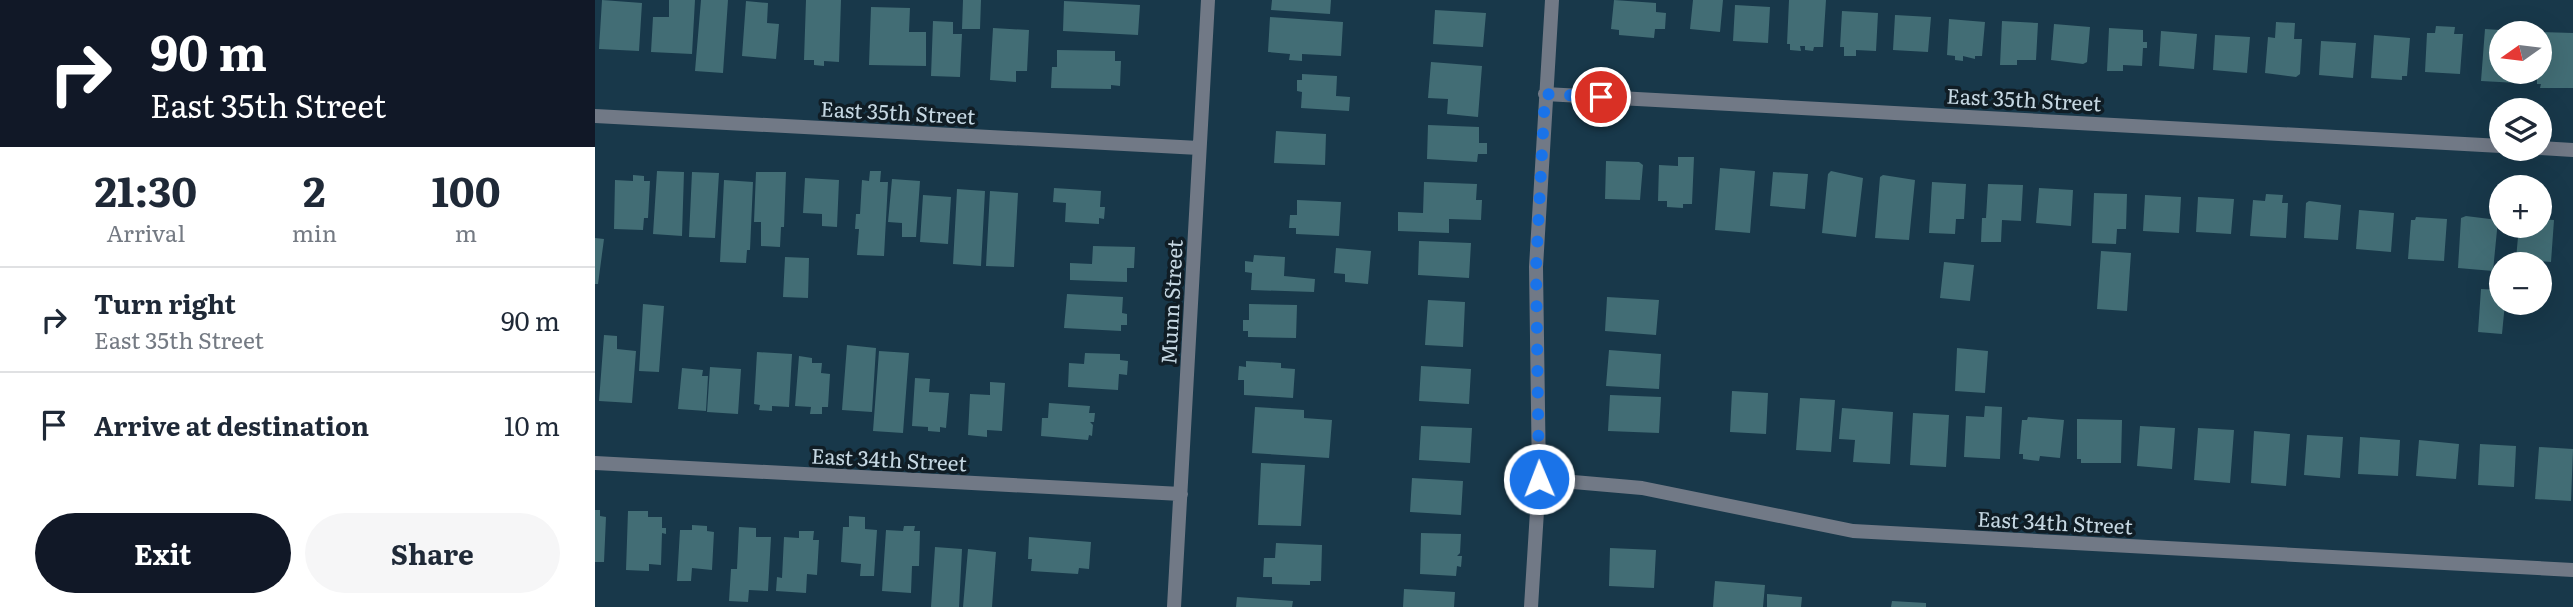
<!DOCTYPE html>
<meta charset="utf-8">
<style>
body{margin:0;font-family:Literata,serif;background:#f6f6f7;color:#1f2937;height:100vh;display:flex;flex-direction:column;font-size:26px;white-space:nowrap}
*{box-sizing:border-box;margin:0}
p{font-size:23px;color:#747a83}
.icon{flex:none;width:38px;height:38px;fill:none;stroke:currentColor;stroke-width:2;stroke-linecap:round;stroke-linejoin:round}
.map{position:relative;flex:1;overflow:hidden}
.side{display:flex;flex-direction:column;background:#fff;width:595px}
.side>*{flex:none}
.hud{background:#111827;color:#fff;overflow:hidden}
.needle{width:46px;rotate:256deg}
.buttons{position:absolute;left:1894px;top:21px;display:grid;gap:14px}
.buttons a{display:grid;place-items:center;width:63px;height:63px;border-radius:50%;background:#fff;box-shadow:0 7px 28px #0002;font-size:35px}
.pin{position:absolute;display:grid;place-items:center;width:60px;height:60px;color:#fff;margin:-30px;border:4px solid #fff;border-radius:50%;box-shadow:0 2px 7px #0007}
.me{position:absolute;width:77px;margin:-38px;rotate:359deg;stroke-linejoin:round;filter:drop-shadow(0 0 5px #0008)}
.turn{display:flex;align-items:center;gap:24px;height:147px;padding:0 35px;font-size:32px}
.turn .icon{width:91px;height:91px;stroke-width:2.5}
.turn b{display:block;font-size:49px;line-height:60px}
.eta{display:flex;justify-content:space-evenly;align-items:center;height:119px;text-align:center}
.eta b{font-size:42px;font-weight:700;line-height:49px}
.cta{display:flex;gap:14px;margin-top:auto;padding:14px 35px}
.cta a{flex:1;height:80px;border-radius:42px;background:#111827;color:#fff;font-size:28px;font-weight:700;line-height:80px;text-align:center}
.cta a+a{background:#f6f6f7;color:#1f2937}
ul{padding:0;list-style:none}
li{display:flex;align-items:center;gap:21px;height:105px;padding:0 35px;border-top:2px solid #e0e1e3}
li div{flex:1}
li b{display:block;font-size:26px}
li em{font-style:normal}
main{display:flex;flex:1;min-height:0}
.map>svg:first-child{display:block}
</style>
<main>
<section class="side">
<div class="hud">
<div class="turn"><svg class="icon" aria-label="right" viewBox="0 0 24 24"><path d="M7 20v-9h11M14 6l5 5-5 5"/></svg><div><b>90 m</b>East 35th Street</div></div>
</div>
<div class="eta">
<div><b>21:30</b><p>Arrival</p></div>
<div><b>2</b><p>min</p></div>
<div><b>100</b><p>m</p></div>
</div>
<ul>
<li><svg class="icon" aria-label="right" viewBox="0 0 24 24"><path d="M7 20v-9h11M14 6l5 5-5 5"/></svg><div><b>Turn right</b><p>East 35th Street</p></div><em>90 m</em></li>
<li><svg class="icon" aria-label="arrive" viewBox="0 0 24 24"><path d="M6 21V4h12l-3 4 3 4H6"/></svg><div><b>Arrive at destination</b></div><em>10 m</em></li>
</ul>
<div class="cta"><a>Exit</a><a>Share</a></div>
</section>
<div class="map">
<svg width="1978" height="607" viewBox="0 0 1978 607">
<rect width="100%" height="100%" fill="#18384a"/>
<path fill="#426d75" d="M 7,0 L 47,3 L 44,51 L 4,49 Z
M 74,0 L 100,0 L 97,54 L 56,52 L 58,17 L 74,17 Z
M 106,0 L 133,0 L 128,73 L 100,71 Z
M 211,0 L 246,0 L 244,62 L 229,61 L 229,66 L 219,65 L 219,60 L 209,60 Z
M 368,0 L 386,0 L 385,29 L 367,29 Z
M 677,0 L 736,0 L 735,14 L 676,10 Z
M 1019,0 L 1061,3 L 1061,12 L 1071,13 L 1070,29 L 1060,29 L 1059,38 L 1024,35 L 1024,30 L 1016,29 Z
M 1098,0 L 1128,0 L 1125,32 L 1095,29 Z
M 1194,0 L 1231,0 L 1228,47 L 1219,47 L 1218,51 L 1210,50 L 1210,46 L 1205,46 L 1206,51 L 1195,50 L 1195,44 L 1192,44 Z
M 151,1 L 173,3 L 172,23 L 184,24 L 181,59 L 147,56 Z
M 469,1 L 545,5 L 543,35 L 468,31 Z
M 1140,5 L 1175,7 L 1173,43 L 1138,41 Z
M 276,7 L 315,8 L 314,32 L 331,32 L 331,66 L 274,65 Z
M 840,10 L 891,13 L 888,47 L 838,44 Z
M 1247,11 L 1283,13 L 1281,51 L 1261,50 L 1261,56 L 1249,56 L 1249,47 L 1245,47 Z
M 1300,15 L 1336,17 L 1333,52 L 1298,50 Z
M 675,17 L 748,22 L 746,56 L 707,54 L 707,61 L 694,60 L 695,54 L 673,52 Z
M 1354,19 L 1390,22 L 1387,56 L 1380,56 L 1380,59 L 1368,56 L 1368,61 L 1360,60 L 1360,56 L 1352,55 Z
M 338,21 L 358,22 L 358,34 L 367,34 L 365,77 L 336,76 Z
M 1407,21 L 1443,23 L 1441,60 L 1422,60 L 1422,65 L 1405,65 Z
M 1681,22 L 1700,23 L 1699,39 L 1707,39 L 1705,74 L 1701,77 L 1670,73 L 1673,37 L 1680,38 Z
M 1459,24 L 1495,27 L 1492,62 L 1488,64 L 1456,60 Z
M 1841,26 L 1860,27 L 1859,34 L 1868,34 L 1865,74 L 1830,72 L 1832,33 L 1840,33 Z
M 398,28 L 434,30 L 432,71 L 421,71 L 421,82 L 395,80 Z
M 1514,28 L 1548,30 L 1548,42 L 1552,42 L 1552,48 L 1548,48 L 1547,66 L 1528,65 L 1528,71 L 1512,71 Z
M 1890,29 L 1920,31 L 1920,33 L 1906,33 L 1906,72 L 1923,72 L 1923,83 L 1886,81 Z
M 1566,31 L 1602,34 L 1599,69 L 1564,66 Z
M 1944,32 L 1978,33 L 1978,88 L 1945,88 L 1946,84 L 1942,84 L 1942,72 L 1944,72 Z
M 1620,35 L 1655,37 L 1652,73 L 1618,70 Z
M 1779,35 L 1815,38 L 1812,76 L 1807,76 L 1807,80 L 1776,78 Z
M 1726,41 L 1761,43 L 1758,78 L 1724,75 Z
M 462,50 L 520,51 L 520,61 L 526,61 L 525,86 L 516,85 L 516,89 L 456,88 L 457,67 L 462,67 Z
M 836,62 L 887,66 L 883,117 L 852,114 L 853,99 L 833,98 Z
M 707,74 L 742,76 L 741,96 L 755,97 L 754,111 L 706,108 L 707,92 L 702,91 L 702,80 L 707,80 Z
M 833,125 L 884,127 L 884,143 L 892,143 L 892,154 L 883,154 L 882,162 L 832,159 Z
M 681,131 L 731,134 L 730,165 L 679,163 Z
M 1083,157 L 1099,157 L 1097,204 L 1088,204 L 1088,208 L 1072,207 L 1072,201 L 1063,201 L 1064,165 L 1083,166 Z
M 1011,161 L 1044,162 L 1048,165 L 1045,200 L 1010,199 Z
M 1125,168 L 1160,171 L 1155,233 L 1120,230 Z
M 62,171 L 89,172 L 87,236 L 58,234 Z
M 275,171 L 286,171 L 285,182 L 293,182 L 289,256 L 262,255 L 264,229 L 260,229 L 261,214 L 265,214 L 267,180 L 274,181 Z
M 1236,171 L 1268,178 L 1261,237 L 1227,233 L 1233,174 Z
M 97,172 L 124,173 L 120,238 L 94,237 Z
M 161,172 L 191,172 L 189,227 L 186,227 L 185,247 L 166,246 L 166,222 L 159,222 Z
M 1178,172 L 1213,174 L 1210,209 L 1175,206 Z
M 38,175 L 49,176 L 49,181 L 55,181 L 53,218 L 49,218 L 48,230 L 19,229 L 20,180 L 38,181 Z
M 1288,175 L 1320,180 L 1314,240 L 1280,238 L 1285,177 Z
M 210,178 L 244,180 L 242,227 L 227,226 L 227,214 L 208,213 Z
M 297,179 L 325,181 L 321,237 L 307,237 L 307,223 L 293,222 Z
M 129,180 L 158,182 L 155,250 L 152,250 L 151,263 L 125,262 Z
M 829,182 L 882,184 L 881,200 L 887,200 L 886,220 L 854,219 L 854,233 L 803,231 L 803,212 L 828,213 Z
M 1337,182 L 1371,184 L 1369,219 L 1361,219 L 1360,234 L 1334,233 Z
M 1393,184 L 1428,185 L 1426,221 L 1407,220 L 1406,242 L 1386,242 L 1387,218 L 1391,218 Z
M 459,188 L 506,191 L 505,207 L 510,207 L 509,219 L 504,218 L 504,224 L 470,222 L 471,203 L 458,202 Z
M 1444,188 L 1478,190 L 1476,226 L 1441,223 Z
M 362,189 L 390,191 L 386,266 L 358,264 Z
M 395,191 L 423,193 L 419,267 L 391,266 Z
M 1499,193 L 1532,194 L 1531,229 L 1522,229 L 1521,244 L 1497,243 Z
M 1671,194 L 1688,195 L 1687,203 L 1693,203 L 1691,238 L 1655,236 L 1658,200 L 1670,201 Z
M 328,195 L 356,197 L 353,244 L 325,242 Z
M 1550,195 L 1586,197 L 1584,233 L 1548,231 Z
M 1603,197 L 1639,199 L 1636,234 L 1601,232 Z
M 702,200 L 746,202 L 744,236 L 701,234 L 701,228 L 694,228 L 695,215 L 702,215 Z
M 1714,201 L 1746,205 L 1743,240 L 1709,238 L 1711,203 Z
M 1764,210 L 1799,213 L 1796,252 L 1761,249 Z
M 1871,216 L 1903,220 L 1898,271 L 1863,268 L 1866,218 Z
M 1821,217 L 1852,219 L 1849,261 L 1813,259 L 1816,220 L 1820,220 Z
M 1944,219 L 1959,220 L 1956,262 L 1921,259 L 1924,226 L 1944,226 Z
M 0,238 L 9,239 L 3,284 L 0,284 Z
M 824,241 L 876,243 L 874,278 L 823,275 Z
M 498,246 L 540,247 L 539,268 L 532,268 L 532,282 L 475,280 L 475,263 L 497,264 Z
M 741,248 L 776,251 L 773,284 L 750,282 L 750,274 L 739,273 Z
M 1506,251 L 1536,253 L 1532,311 L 1502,309 Z
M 659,255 L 690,257 L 689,276 L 720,279 L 719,292 L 656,290 L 657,273 L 650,272 L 650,261 L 658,262 Z
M 190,257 L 214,258 L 213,298 L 188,297 Z
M 1349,262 L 1379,265 L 1375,301 L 1345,298 Z
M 1886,289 L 1906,290 L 1906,303 L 1910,303 L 1907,334 L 1883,332 Z
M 472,294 L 528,297 L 527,313 L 532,314 L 532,325 L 526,325 L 526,331 L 469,328 Z
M 1012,297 L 1064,300 L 1061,335 L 1010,331 Z
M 833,300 L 870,302 L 868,347 L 830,345 Z
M 48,304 L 69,306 L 64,372 L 44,371 Z
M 654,304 L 702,305 L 701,338 L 653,337 L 653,331 L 648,331 L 648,320 L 654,320 Z
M 9,335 L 22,336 L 22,349 L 41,351 L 37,403 L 4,401 Z
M 252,345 L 281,348 L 277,412 L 247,410 Z
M 1362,348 L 1393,351 L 1390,393 L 1360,391 Z
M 1014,350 L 1066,354 L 1064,389 L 1011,386 Z
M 284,351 L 314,353 L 308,433 L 278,431 Z
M 162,352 L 197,354 L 194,407 L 177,406 L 177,411 L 164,410 L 165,405 L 159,404 Z
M 490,353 L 525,354 L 525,360 L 533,361 L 532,375 L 524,374 L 523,390 L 473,387 L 474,363 L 489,364 Z
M 204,356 L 217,358 L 217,363 L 227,363 L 226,373 L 235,374 L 233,407 L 227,407 L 227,414 L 215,414 L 216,407 L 200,406 Z
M 651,361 L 686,363 L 686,368 L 700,369 L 698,398 L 649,395 L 649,380 L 643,380 L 644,366 L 651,367 Z
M 826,366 L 876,369 L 874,404 L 824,401 Z
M 115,367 L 146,369 L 143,414 L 112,412 Z
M 87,368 L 108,370 L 107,376 L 113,376 L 111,411 L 83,409 Z
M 320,378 L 335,379 L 334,392 L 354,393 L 351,428 L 345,427 L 345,432 L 333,431 L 333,427 L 317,426 Z
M 395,382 L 410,383 L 407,431 L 392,430 L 392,437 L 373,435 L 375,394 L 395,395 Z
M 1137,391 L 1173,393 L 1171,434 L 1135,432 Z
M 1015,395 L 1066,397 L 1064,433 L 1013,431 Z
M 1205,398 L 1240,400 L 1236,452 L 1201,450 Z
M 454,403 L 495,406 L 494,413 L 500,413 L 499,422 L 495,422 L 498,425 L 497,436 L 494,435 L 493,440 L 446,436 L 447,418 L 453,418 Z
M 1390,406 L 1407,407 L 1405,459 L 1369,457 L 1371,416 L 1389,417 Z
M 660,407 L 709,410 L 709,418 L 737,420 L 734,458 L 657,453 Z
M 1247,408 L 1298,412 L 1295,464 L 1258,462 L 1260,440 L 1244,439 Z
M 1318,413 L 1354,415 L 1351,467 L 1315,465 Z
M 1433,417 L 1469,420 L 1465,458 L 1445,456 L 1444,461 L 1428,459 L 1428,454 L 1424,454 L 1427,420 L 1432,420 Z
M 1482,419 L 1527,420 L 1526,463 L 1486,463 L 1486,459 L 1482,459 Z
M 826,426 L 877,428 L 875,463 L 824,460 Z
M 1545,426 L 1580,428 L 1577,469 L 1542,466 Z
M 1603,428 L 1639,430 L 1635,483 L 1599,480 Z
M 1659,431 L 1695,434 L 1691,486 L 1656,483 Z
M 1712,435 L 1748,437 L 1745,478 L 1709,475 Z
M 1765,437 L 1805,440 L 1803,476 L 1763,474 Z
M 1824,440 L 1864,444 L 1861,479 L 1821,476 Z
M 1885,444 L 1921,446 L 1919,487 L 1883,485 Z
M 1944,447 L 1978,449 L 1976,501 L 1940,499 Z
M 666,463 L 710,465 L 706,526 L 663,525 Z
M 817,478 L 868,481 L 866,515 L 815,512 Z
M 0,510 L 5,510 L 5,516 L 11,517 L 9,562 L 0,562 Z
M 33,511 L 53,511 L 53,517 L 67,517 L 67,528 L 71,528 L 71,534 L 67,533 L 66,565 L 54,564 L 54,571 L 31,570 Z
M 254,516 L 270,517 L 270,529 L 282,530 L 279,576 L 265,576 L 266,564 L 246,562 L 248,527 L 254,527 Z
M 97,525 L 112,526 L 112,531 L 119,532 L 117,570 L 97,568 L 96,581 L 82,581 L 85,530 L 97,530 Z
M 309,526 L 320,526 L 319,531 L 325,531 L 324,566 L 317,566 L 316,593 L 287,591 L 291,530 L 308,531 Z
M 144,527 L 161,528 L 161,537 L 176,537 L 173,591 L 154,590 L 153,602 L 134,601 L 136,569 L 142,569 Z
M 204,531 L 219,531 L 218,540 L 224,540 L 222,575 L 212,574 L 211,593 L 181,591 L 182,577 L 187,578 L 189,537 L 204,538 Z
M 826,533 L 866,534 L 865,553 L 862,556 L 867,556 L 866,567 L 862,566 L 861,576 L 825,574 Z
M 434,537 L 496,542 L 494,569 L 484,568 L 483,574 L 436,571 L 437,559 L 433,559 Z
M 681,543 L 727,545 L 726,581 L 715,581 L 715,585 L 677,584 L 677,577 L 668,577 L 669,558 L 680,558 Z
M 340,547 L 367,549 L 364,607 L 336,607 Z
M 1015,548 L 1061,550 L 1059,588 L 1014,586 Z
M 373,549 L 401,552 L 397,607 L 368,607 Z
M 1120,581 L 1170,585 L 1168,607 L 1118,607 Z
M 809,589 L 860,592 L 859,607 L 808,607 Z
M 1172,594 L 1207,597 L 1206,607 L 1172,607 Z
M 642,597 L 698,601 L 697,607 L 641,607 Z
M 1297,601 L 1331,603 L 1331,607 L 1296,607 Z"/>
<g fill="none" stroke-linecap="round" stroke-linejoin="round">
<path stroke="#717986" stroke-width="14" d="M 950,94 L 1906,146
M 0,116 L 604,148
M 1944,148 L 1978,150
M 0,463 L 586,494
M 944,479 L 1047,488 L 1258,531 L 1978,570
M 579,607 L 613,0
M 936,607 L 944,479 L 941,267 L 957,0"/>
</g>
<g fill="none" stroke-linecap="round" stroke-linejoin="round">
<path stroke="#1a73e8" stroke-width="12" stroke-dasharray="0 21.6" d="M 944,479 L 941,268 L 950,94 L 1006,97"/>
</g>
<g text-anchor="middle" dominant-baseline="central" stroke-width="7" stroke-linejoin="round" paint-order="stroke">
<g font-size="21" fill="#c5d7e2" stroke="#101d25">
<text transform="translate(1429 98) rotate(3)">East 35th Street</text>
<text transform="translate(303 111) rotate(3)">East 35th Street</text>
<text transform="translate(575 302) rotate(-87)">Munn Street</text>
<text transform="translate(294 458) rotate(3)">East 34th Street</text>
<text transform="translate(1460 521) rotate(3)">East 34th Street</text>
</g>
</g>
</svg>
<div class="buttons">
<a><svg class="needle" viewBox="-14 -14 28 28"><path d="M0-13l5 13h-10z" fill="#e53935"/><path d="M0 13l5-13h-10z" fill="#747a83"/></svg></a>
<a><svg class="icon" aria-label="layers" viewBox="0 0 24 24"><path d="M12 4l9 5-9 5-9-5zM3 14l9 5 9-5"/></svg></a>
<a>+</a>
<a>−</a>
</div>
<div class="pin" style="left:1006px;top:97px;background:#d93025"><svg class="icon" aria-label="arrive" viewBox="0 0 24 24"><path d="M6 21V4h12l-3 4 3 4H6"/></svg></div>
<svg class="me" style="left:944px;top:479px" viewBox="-20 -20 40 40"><circle r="17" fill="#1a73e8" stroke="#fff" stroke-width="3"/><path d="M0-11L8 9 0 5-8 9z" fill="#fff"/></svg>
</div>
</main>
